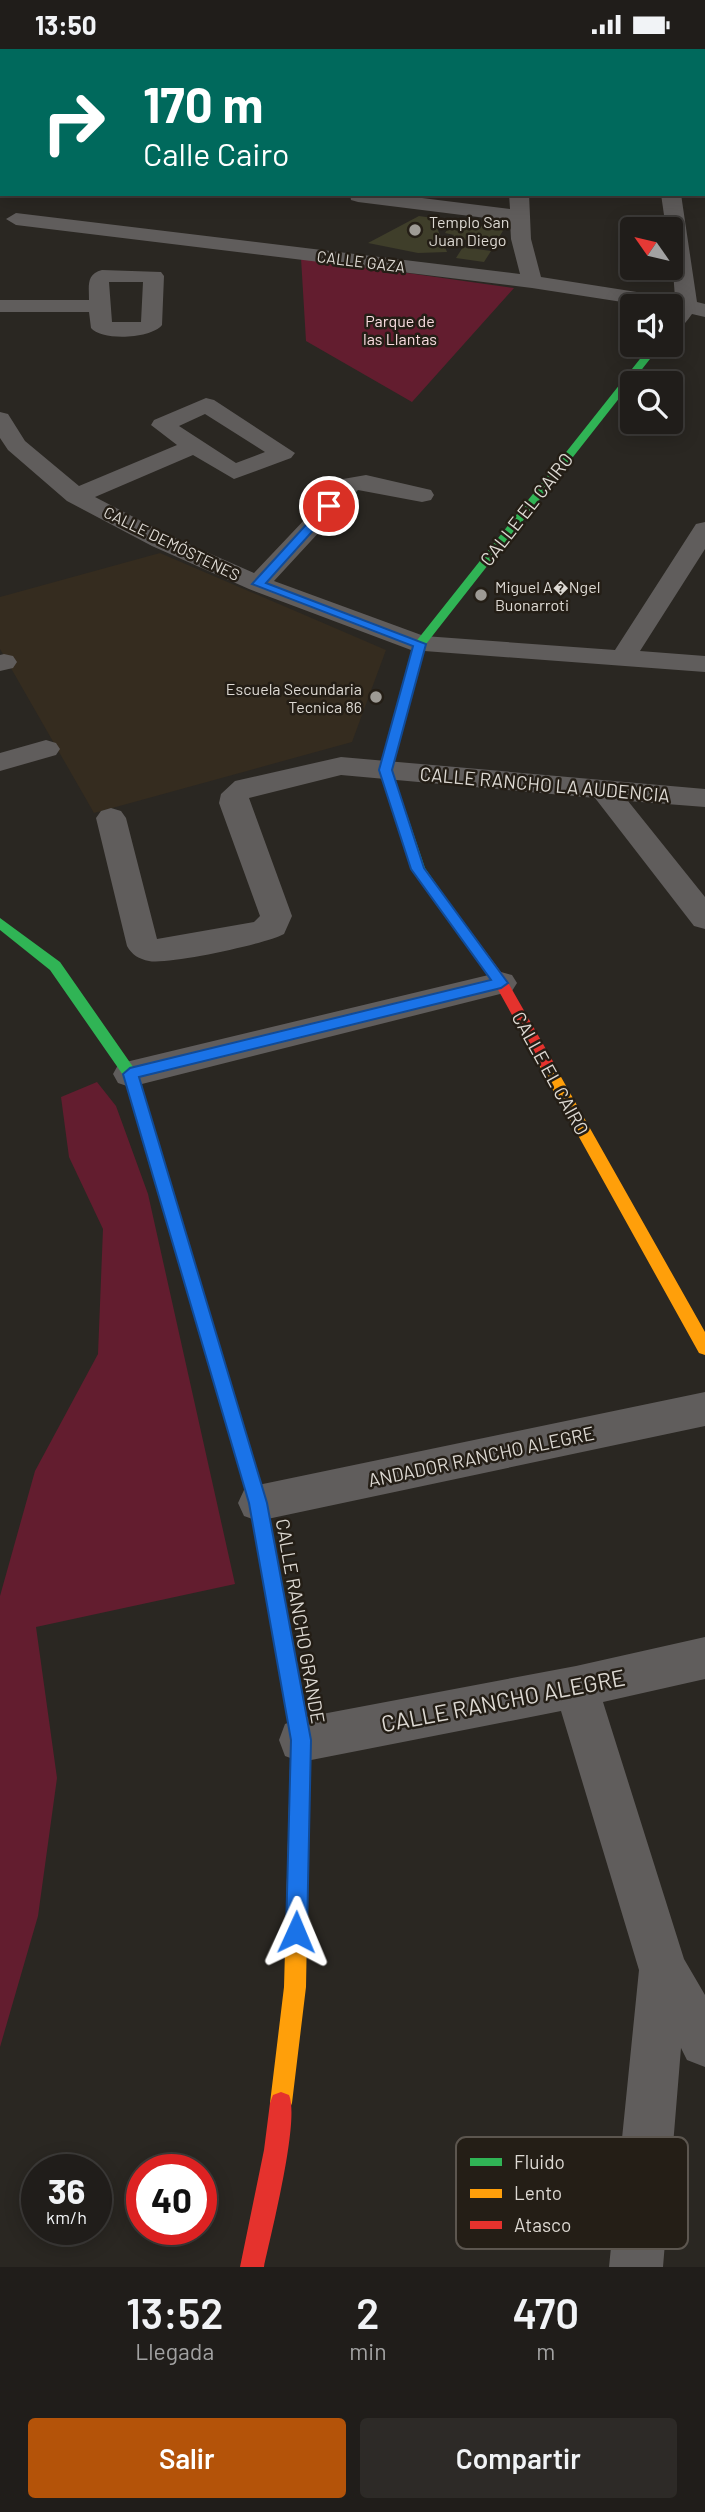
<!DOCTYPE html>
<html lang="es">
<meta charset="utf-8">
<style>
body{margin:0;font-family:Barlow,sans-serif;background:#2d2a27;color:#f1f3f6;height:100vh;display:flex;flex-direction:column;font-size:26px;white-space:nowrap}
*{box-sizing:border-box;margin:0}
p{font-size:23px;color:#a2a2a2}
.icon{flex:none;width:38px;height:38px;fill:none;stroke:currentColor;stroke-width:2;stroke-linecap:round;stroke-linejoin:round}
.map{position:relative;height:2218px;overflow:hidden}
.sheet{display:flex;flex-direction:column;background:#201d1a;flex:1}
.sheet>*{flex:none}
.banner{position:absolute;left:0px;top:0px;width:705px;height:147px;box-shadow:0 4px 18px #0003,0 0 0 2px #3d3b39;background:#00695c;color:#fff;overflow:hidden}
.needle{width:46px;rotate:304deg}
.fabs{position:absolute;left:620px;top:168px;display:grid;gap:14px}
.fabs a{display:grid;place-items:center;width:63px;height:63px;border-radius:7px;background:#201d1a;box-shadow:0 4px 18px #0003,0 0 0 2px #3d3b39;font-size:35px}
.speed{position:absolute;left:21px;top:2105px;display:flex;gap:14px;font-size:35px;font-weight:700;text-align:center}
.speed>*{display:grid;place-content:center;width:91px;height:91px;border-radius:50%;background:#201d1a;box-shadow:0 4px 18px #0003,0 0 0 2px #3d3b39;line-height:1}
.speed small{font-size:18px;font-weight:400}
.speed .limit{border:10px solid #d22;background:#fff;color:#111}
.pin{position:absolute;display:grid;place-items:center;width:60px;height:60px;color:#fff;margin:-30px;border:4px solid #fff;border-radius:50%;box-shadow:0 2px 7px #0007}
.me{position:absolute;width:77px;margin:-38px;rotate:1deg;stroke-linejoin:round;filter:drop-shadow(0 0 5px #0008)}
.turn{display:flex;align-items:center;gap:24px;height:147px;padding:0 28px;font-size:32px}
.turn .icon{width:91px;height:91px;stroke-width:2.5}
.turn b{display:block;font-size:49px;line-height:60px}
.eta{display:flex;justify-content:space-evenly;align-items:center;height:119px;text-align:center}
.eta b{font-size:42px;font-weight:600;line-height:49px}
.action{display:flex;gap:14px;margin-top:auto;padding:14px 28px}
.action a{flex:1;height:80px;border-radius:7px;background:#b45309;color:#fff;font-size:28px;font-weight:600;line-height:80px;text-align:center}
.action a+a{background:#2d2a27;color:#f1f3f6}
.status{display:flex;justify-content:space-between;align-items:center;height:49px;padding:0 35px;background:#201d1a;direction:ltr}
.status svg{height:19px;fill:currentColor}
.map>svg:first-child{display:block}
</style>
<div class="status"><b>13:50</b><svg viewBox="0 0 49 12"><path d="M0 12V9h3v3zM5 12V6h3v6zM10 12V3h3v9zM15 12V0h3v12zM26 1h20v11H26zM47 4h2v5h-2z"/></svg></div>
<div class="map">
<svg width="705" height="2218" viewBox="0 0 705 2218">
<rect width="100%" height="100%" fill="#2a2722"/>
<path fill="#352c1f" d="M 160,504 L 386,601 L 352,693 L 94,764 L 0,600 L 0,548 Z"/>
<path fill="#631d2f" d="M 301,209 L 514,239 L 412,353 L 306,292 Z
M 97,1033 L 116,1057 L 148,1145 L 235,1535 L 36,1578 L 57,1729 L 38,1867 L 0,1998 L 0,1547 L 35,1422 L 98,1305 L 103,1180 L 69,1108 L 61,1048 Z"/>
<path fill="#3f3e2a" d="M 419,167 L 433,169 L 447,203 L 418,204 L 368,194 Z
M 459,170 L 467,171 L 465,175 L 504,180 L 495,195 L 452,189 L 454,186 L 445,184 L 449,178 L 441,176 Z
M 463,198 L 491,202 L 484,213 L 456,209 Z"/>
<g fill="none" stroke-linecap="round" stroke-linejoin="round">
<path fill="#605d5c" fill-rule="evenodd" d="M 92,0 L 109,0 L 91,2 Z
M 171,0 L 187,0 L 170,2 Z
M 309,0 L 341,0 L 342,2 L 310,2 Z
M 401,0 L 417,0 L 400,2 Z
M 514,0 L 530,0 L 513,2 Z
M 658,0 L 674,0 L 674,2 L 658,2 Z
M 0,86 L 2,86 L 0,98 Z
M 0,123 L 2,123 L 2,135 L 0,135 Z
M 350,145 L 390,145 L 510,160 L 509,145 L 529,145 L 531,190 L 541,228 L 675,249 L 670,180 L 666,180 L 661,145 L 681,145 L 697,253 L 705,255 L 705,268 L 692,265 C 686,273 682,281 670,278 L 673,261 L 670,257 L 648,257 L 532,239 L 16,176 L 6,170 L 16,164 L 520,225 L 511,190 L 510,172 L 358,153 L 351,151 Z
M 102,221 L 161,223 L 164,227 L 162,276 C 151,290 101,292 91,279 L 89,263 L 0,263 L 0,251 L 89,251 C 89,237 86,225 102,221 ZM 109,233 L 143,233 L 141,273 L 112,273 Z
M 206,349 L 214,351 L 295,404 L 291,409 L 234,430 L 193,406 L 95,448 L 170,487 L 254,524 L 343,430 L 366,426 L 431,441 L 434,446 L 431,451 L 422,453 L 358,441 L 274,532 L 424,587 L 615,601 L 696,475 L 705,473 L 705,500 L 640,602 L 705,607 L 705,623 L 411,601 L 249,540 L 152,497 L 67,452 L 8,401 L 0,389 L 0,363 L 8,365 L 25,392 L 79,437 L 177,396 L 151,376 L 154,371 ZM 205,365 L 265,403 L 236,414 L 179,377 Z
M 4,605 L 13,607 L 17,613 L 13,619 L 0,622 L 0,606 Z
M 46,691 L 56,694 L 60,700 L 56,706 L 0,722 L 0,704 Z
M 341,708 L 705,740 L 705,758 L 628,752 L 705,848 L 705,880 L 694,877 L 595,749 L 341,726 L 249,749 L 292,867 L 284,885 C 266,895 168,916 149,912 C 139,910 132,906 127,897 L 96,769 L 101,762 L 111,759 L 121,762 L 126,769 L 157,890 L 254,873 L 260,867 L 219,754 L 221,745 L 235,732 Z
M 501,923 L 512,926 L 517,934 L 512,942 L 130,1038 L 118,1034 L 113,1025 L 118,1016 L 130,1012 Z
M 705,1343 L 705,1377 L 258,1472 L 244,1467 L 238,1454 L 244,1441 L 258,1436 Z
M 705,1588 L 705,1630 L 603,1653 L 684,1910 L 705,1946 L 705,2018 L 687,2011 L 681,1999 L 663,2218 L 609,2218 L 639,1921 L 561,1662 L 301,1713 L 285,1707 L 279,1691 L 285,1675 L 301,1669 L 576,1617 Z"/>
<path fill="#30b455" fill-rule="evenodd" d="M 651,296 L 661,296 L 426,595 L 392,721 L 425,819 L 453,859 L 451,862 L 441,862 L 411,820 L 380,721 L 414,595 Z
M 0,869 L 60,913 L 138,1025 L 267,1454 L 311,1691 L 310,1718 L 307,1725 L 300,1728 L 293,1725 L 290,1718 L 291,1691 L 249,1454 L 123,1026 L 50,921 L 0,881 Z"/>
<path fill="#ff9f0a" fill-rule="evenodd" d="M 547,1010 L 552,1012 L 705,1283 L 705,1306 L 699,1304 L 539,1016 Z
M 300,1708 L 307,1711 L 310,1718 L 306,1938 L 292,2054 L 289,2062 L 281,2065 L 273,2062 L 270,2054 L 284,1938 L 290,1718 L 293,1711 Z"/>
<path fill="#e5322d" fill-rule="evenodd" d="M 446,854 L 451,856 L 506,930 L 555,1016 L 552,1020 L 542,1020 L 496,937 L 439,859 Z
M 281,2043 L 289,2046 C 300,2071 271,2185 264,2218 L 240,2218 L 264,2101 L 270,2054 L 273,2046 Z"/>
</g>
<path fill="#1a73e8" stroke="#114b97" stroke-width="2" d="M 325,455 L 335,457 L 266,534 L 426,595 L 392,721 L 424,819 L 508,934 L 501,939 L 139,1028 L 267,1454 L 311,1691 L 307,1883 L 304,1891 L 296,1894 L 289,1891 L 286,1883 L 291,1691 L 249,1454 L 123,1025 L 130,1019 L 491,931 L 411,820 L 379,721 L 413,597 L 252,535 Z"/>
<g fill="#9e9b95" stroke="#241e16" stroke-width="2.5">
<circle cx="415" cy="181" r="7"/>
<circle cx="481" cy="546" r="7"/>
<circle cx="376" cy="648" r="7"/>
</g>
<g text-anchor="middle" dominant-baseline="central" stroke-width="5" stroke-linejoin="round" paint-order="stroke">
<g font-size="16" fill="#ddd9d3" stroke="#241e16" text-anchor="start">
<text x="429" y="172">Templo San<tspan x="429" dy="18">Juan Diego</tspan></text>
<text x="495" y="537">Miguel A�Ngel<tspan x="495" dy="18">Buonarroti</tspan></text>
<text x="362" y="639" text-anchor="end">Escuela Secundaria<tspan x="362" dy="18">Tecnica 86</tspan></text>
</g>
<g font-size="16" fill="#ddd9d3" stroke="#241e16">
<text transform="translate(361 212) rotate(7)">CALLE GAZA</text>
<text transform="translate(172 494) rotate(26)">CALLE DEMÓSTENES</text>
</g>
<g font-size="16" fill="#f8dbdf" stroke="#241e16">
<text x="400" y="271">Parque de<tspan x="400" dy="18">las Llantas</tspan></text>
</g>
<g font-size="19" fill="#ddd9d3" stroke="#241e16">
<text transform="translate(526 460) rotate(-52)">CALLE EL CAIRO</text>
<text transform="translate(545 735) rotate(5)">CALLE RANCHO LA AUDENCIA</text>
<text transform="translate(551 1024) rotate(61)">CALLE EL CAIRO</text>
<text transform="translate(481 1407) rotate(-12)">ANDADOR RANCHO ALEGRE</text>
<text transform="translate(301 1572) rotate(80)">CALLE RANCHO GRANDE</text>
</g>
<g font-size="23" fill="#ddd9d3" stroke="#241e16">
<text transform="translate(503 1651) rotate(-11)">CALLE RANCHO ALEGRE</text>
</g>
</g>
<rect x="456" y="2088" width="232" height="112" rx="10" fill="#241e16" stroke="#5c564f" stroke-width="2"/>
<rect x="470" y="2109" width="32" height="8" fill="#30b455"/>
<rect x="470" y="2140" width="32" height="9" fill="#ff9f0a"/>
<rect x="470" y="2172" width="32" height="8" fill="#e5322d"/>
<g font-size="19" fill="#ddd9d3">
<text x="514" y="2120">Fluido</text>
<text x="514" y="2151">Lento</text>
<text x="514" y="2183">Atasco</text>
</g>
</svg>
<div class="fabs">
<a><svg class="needle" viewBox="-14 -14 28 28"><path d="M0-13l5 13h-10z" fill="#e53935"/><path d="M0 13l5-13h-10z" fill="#a2a2a2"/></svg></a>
<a><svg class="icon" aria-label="sound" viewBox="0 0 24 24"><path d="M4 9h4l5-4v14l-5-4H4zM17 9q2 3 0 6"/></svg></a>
<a><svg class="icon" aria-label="search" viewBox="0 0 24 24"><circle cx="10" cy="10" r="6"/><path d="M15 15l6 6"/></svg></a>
</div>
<div class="speed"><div>36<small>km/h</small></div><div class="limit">40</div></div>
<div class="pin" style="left:329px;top:457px;background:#d93025"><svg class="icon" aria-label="arrive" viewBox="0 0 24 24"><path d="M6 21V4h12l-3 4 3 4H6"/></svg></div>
<svg class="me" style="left:296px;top:1883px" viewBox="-20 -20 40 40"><path d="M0-17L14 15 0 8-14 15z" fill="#1a73e8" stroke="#fff" stroke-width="4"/></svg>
<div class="banner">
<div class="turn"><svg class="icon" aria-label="right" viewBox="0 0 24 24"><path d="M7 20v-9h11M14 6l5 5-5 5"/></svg><div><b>170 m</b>Calle Cairo</div></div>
</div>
</div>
<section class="sheet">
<div class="eta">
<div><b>13:52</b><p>Llegada</p></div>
<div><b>2</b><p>min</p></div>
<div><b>470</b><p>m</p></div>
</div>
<div class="action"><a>Salir</a><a>Compartir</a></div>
</section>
